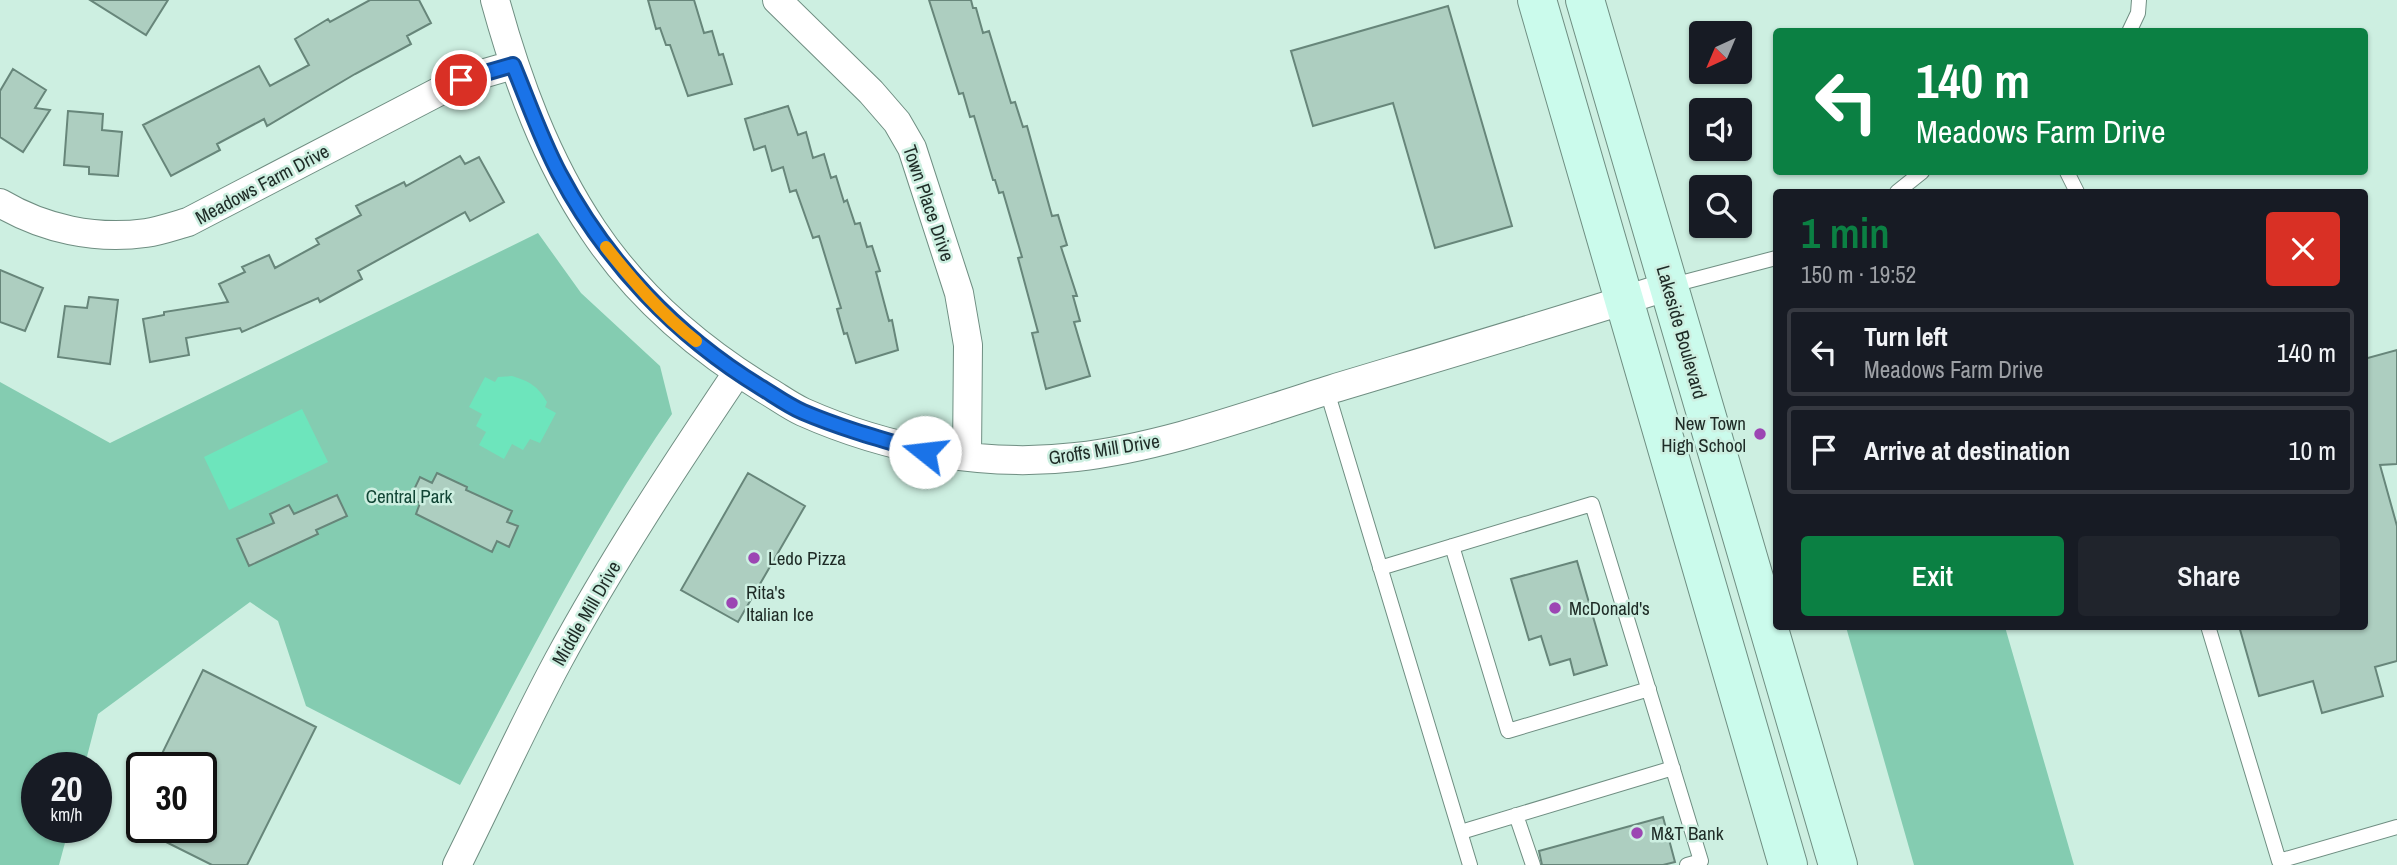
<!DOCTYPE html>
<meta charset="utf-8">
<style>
body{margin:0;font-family:"Archivo Narrow",sans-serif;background:#20242c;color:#f1f3f6;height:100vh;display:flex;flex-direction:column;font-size:26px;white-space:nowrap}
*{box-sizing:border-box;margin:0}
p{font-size:23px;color:#9ea1a6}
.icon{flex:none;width:38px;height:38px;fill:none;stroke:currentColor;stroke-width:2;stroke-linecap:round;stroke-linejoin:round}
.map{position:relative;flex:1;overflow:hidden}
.details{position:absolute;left:1773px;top:189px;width:595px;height:441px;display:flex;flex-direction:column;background:#171b24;border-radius:7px;box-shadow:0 2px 5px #0004}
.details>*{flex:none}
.top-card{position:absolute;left:1773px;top:28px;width:595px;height:147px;border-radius:7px;box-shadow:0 2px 5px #0004;background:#0b8043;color:#fff;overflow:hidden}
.needle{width:46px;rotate:224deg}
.tools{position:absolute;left:1689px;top:21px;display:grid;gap:14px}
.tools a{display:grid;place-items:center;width:63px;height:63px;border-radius:7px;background:#171b24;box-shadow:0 2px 5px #0004;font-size:35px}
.speed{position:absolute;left:21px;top:752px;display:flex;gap:14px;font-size:35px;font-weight:700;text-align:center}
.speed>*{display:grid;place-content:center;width:91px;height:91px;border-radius:50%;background:#171b24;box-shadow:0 2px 5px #0004;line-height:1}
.speed small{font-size:18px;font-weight:400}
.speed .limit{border:4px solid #111;border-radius:10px;background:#fff;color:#111}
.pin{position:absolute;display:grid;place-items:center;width:60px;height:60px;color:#fff;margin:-30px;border:4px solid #fff;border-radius:50%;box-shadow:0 2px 7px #0007}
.me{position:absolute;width:77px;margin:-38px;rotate:286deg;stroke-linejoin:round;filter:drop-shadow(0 0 5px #0008)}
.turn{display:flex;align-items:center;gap:24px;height:147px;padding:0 28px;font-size:32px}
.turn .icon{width:91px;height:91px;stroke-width:2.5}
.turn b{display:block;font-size:49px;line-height:60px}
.round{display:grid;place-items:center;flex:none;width:74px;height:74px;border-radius:7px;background:#20242c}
.overview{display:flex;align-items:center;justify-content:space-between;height:119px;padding:0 28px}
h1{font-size:42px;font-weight:600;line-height:52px;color:#0b8043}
.cta{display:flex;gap:14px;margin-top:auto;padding:14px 28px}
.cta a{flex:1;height:80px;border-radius:7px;background:#0b8043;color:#fff;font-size:28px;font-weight:600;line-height:80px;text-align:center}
.cta a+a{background:#20242c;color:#f1f3f6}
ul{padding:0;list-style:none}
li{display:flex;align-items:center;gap:21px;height:88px;margin:0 14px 10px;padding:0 14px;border:4px solid #363941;border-radius:7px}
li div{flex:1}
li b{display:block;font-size:26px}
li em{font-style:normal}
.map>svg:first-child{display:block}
</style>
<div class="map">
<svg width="2397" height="865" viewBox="0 0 2397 865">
<rect width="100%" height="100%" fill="#cdefe1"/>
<path fill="#84ccb1" d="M 538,233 L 581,293 L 660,366 L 672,414 C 591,531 527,660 460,785 L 306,706 L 278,621 L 250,602 L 98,714 L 84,768 L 37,768 L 37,828 L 69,828 L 59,865 L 0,865 L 0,382 L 110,443 Z
M 1846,627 L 2005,627 L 2074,865 L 1914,865 Z"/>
<path fill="#6de5bc" d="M 512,376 C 529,381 538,386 547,402 L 545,407 L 556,413 L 540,443 L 530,439 L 523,450 L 512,444 L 504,459 L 479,445 L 486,432 L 476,426 L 482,414 L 469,407 L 485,377 L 495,382 L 498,377 Z
M 302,409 L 328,462 L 229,510 L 204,457 Z"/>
<path fill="#adcec0" stroke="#67867a" stroke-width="2" d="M 90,0 L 168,0 L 146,35 Z
M 370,0 L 419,0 L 431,23 L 407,36 L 411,44 L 355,74 L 267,126 L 264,119 L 217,144 L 220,150 L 171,176 L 143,125 L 259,66 L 270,86 L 309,65 L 295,39 L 328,19 L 330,22 Z
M 648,0 L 694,0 L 704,33 L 712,31 L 719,55 L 723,54 L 732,84 L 688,96 L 670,45 L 666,45 L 660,28 L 656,29 Z
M 929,0 L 971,0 L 973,8 L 976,8 L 983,33 L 989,31 L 1011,103 L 1015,102 L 1023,127 L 1027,126 L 1052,216 L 1058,215 L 1067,245 L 1061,247 L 1077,296 L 1073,296 L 1080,321 L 1074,322 L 1090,376 L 1046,389 L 1032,333 L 1038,332 L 1018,258 L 1022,257 L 1003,192 L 999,193 L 995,180 L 993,180 L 974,116 L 970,117 L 963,93 L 959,94 Z
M 1448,6 L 1512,226 L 1435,248 L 1393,103 L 1313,126 L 1291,51 Z
M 13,69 L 46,90 L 35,108 L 50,110 L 23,152 L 0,137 L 0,91 Z
M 788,106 L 798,135 L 806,132 L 813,158 L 824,154 L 831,178 L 836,176 L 844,202 L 847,200 L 855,224 L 860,223 L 867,247 L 872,246 L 880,271 L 876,272 L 889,321 L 892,320 L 898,350 L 856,363 L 847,333 L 844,334 L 837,309 L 841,308 L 819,236 L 813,238 L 796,190 L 790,192 L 783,167 L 772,171 L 765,146 L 754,150 L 745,119 Z
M 68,111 L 103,114 L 102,130 L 122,132 L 118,176 L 89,174 L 89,167 L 64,165 Z
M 460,156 L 465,164 L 479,157 L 504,202 L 470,221 L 465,212 L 358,271 L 362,279 L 320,302 L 318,298 L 242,332 L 240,328 L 186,338 L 189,355 L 150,362 L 143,319 L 164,315 L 164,312 L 228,302 L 219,284 L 245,272 L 242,267 L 269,255 L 275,268 L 319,244 L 316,239 L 361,215 L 356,206 L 404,182 L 406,186 Z
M 0,270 L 43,288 L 25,331 L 0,322 Z
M 89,297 L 118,300 L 110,364 L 58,357 L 65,306 L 87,308 Z
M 2397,350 L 2397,464 L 2380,465 L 2397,526 L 2397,661 L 2375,667 L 2383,696 L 2322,713 L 2313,681 L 2259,696 L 2239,626 L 2364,626 L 2364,359 Z
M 437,473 L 467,487 L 466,490 L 512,511 L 507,522 L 518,526 L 509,547 L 497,541 L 492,552 L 416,514 L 420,503 L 410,498 L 420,477 L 432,483 Z
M 748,473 L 805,506 L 738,622 L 681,590 Z
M 337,495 L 347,516 L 316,530 L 318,534 L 249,566 L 237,539 L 274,523 L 270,514 L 289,505 L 294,514 Z
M 1577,561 L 1607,665 L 1574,675 L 1570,659 L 1550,665 L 1541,636 L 1529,640 L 1511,579 Z
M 203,670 L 316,727 L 247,865 L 212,865 L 138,828 L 201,828 L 201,768 L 155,768 Z
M 1663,817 L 1675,862 L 1663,865 L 1542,865 L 1539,851 Z"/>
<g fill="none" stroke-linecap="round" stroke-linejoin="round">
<g stroke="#6f8e82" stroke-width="16">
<path id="service" d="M 2129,32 L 2138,13 L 2139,0
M 2067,172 L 2077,192
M 1897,192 L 1922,172
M 1669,286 L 1776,258
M 1327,391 L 1470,865
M 1452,546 L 1508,731 L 1649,689
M 1380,568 L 1592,504 L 1701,861 L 1687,865
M 2208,626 L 2279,861 L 2397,827
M 1516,815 L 1533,865
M 1461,832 L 1673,768"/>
</g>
<g stroke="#6f8e82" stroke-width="30">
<path id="minor" d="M 495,0 C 517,80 546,160 593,230 C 637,296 699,349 766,390 C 778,397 790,406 803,412 C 886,449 984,468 1076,457 C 1163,447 1249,415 1332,389 C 1445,355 1557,322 1669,286
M 777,0 L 871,92 L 897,122 L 912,148 L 959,293 L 968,345 L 967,456
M 0,203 C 44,229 95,240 146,233 C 160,231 174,226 188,222 L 461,80 L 513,65
M 457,865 C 491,797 522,728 558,661 C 612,561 674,467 737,373"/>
</g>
<g stroke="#6f8e82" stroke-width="40">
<path id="secondary" d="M 1537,0 L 1788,865
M 1585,0 L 1838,865"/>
</g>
<use href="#service" stroke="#fff" stroke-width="14"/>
<use href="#minor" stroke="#fff" stroke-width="28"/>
<use href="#secondary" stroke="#cbfbec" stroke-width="38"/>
</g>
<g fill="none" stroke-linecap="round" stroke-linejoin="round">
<g stroke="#114b97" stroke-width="18">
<path id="route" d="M 461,80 L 513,65 C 528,101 541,139 559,173 C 606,262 676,336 762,388 C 775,396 789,406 803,412 C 843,429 884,440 925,452"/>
</g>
<use href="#route" stroke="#1a73e8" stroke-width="12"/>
<path stroke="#f59e0b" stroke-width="12" d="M 606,247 C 633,281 661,314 696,341"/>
</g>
<g fill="#9c46b3" stroke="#cdefe1" stroke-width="2.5">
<circle cx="1760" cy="434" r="7"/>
<circle cx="754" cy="558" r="7"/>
<circle cx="732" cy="603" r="7"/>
<circle cx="1555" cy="608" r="7"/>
<circle cx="1637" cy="833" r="7"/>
</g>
<g text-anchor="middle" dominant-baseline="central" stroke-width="5" stroke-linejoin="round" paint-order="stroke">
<g font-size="19" fill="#1e2b26" stroke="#cdefe1">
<text transform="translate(262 184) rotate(-28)">Meadows Farm Drive</text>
<text transform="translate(929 203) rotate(71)">Town Place Drive</text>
<text transform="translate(1682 332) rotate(74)">Lakeside Boulevard</text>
<text transform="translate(1104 449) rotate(-9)">Groffs Mill Drive</text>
<text transform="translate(586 613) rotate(-60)">Middle Mill Drive</text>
</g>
<g font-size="19" fill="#1e2b26" stroke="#cdefe1" text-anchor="start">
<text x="1746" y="423" text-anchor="end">New Town<tspan x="1746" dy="22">High School</tspan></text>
<text x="768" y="558">Ledo Pizza</text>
<text x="746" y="592">Rita's<tspan x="746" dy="22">Italian Ice</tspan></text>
<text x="1569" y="608">McDonald's</text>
<text x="1651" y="833">M&amp;T Bank</text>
</g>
<g font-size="19" fill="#114535" stroke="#cdefe1">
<text x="409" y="496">Central Park</text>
</g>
</g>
</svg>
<div class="tools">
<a><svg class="needle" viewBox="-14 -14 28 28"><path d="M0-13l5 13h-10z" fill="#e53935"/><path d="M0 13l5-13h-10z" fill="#9ea1a6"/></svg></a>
<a><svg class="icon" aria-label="sound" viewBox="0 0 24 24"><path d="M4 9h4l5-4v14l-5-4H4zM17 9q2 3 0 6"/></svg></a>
<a><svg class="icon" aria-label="search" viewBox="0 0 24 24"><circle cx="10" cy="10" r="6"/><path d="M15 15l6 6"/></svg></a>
</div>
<div class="speed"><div>20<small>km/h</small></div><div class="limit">30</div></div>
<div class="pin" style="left:461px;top:80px;background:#d93025"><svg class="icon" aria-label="arrive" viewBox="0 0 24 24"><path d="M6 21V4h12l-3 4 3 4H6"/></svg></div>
<svg class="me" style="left:925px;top:452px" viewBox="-20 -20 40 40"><circle r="19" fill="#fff"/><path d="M0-13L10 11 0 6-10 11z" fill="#1a73e8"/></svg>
<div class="top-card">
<div class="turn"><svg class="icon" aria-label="left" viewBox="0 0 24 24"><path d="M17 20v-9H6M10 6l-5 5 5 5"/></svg><div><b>140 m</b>Meadows Farm Drive</div></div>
</div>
<section class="details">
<div class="overview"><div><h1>1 min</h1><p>150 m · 19:52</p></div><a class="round" style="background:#d93025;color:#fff"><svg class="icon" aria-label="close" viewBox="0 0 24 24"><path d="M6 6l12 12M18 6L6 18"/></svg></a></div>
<ul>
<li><svg class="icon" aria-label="left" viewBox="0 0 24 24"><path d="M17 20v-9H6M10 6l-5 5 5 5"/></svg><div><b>Turn left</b><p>Meadows Farm Drive</p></div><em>140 m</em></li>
<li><svg class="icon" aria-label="arrive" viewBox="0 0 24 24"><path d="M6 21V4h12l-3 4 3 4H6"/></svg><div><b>Arrive at destination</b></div><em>10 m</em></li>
</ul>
<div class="cta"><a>Exit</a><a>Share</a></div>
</section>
</div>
